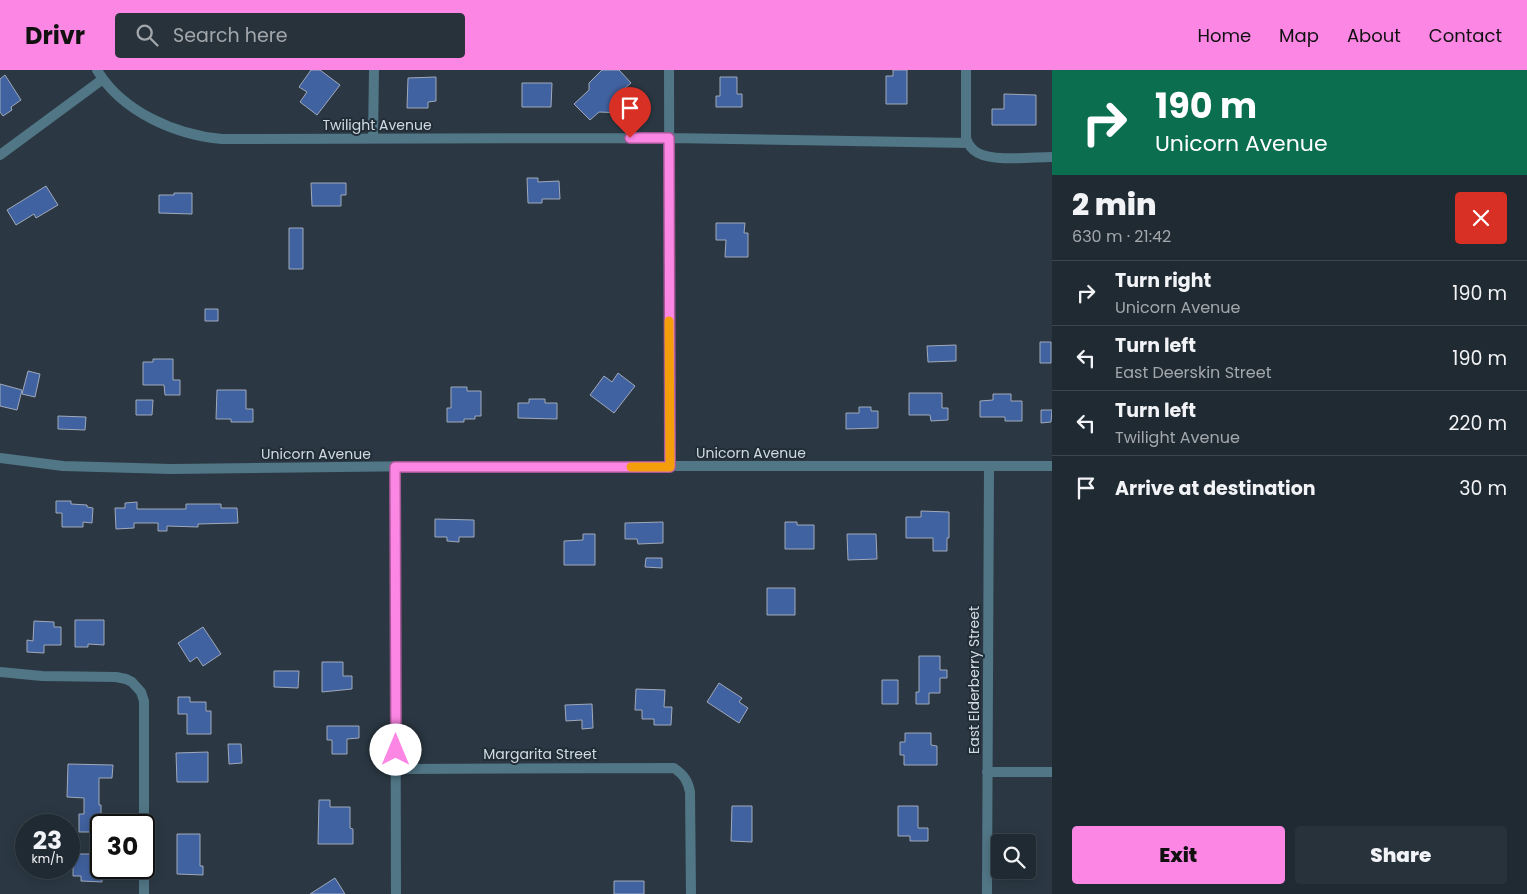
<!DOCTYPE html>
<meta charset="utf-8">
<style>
body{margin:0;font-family:Poppins,sans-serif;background:#28323a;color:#f1f3f6;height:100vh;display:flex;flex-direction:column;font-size:19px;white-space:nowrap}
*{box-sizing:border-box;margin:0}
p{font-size:16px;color:#a2a7ac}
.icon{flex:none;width:28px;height:28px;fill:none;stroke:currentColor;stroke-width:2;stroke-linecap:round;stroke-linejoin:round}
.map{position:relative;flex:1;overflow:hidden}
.side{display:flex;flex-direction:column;background:#202a32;width:475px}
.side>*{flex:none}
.top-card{background:#0b6e4f;color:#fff;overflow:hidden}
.controls{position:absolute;left:991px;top:764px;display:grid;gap:10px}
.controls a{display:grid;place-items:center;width:45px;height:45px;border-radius:5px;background:#202a32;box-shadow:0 2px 12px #0003,0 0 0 1px #3d464d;font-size:25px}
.speed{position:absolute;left:15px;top:744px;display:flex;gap:10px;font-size:25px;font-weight:700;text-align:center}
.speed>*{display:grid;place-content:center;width:65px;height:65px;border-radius:50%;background:#202a32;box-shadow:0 2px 12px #0003,0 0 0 1px #3d464d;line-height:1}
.speed small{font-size:12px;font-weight:400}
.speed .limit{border:2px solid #111;border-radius:8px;background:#fff;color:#111}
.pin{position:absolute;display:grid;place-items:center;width:42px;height:42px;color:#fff;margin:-51px -21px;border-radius:50% 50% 50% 0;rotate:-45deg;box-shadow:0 0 5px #0007}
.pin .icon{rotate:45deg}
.me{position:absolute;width:55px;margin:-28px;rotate:0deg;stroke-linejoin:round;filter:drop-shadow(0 0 4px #0008)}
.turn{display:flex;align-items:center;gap:18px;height:105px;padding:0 20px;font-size:22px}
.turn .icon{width:65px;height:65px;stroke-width:2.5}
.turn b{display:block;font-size:35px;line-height:42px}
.round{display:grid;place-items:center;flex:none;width:52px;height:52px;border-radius:5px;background:#28323a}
.headline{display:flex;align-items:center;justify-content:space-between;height:85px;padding:0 20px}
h1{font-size:30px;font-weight:800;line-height:38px}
.button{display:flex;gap:10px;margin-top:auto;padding:10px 20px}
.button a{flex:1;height:58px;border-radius:5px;background:#fb86e4;color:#111;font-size:20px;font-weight:800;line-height:58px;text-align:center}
.button a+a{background:#28323a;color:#f1f3f6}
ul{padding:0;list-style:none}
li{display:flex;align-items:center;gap:15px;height:65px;padding:0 20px;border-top:1px solid #3d464d}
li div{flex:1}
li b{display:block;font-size:19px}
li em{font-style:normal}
header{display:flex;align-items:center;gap:30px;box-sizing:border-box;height:70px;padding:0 25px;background:#fb86e4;color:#111}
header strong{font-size:24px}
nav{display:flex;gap:28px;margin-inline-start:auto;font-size:18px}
.search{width:350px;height:45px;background:#28323a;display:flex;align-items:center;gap:12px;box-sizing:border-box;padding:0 18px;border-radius:5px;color:#a2a7ac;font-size:19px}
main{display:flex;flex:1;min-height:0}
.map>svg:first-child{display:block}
</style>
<header>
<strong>Drivr</strong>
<div class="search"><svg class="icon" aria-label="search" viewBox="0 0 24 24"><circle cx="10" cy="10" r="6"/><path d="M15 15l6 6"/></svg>Search here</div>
<nav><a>Home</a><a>Map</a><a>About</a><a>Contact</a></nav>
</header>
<main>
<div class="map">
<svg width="1052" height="824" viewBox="0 0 1052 824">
<rect width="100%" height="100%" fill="#2b3843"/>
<path fill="#4162a0" stroke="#a0a9ba" d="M 311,0 L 320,0 L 340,15 L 317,45 L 300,32 L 307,22 L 299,17 Z
M 602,0 L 619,0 L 631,13 L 625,18 L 643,37 L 630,49 L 624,43 L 599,42 L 590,50 L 574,34 L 589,20 L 589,13 Z
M 893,0 L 907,0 L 907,34 L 886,34 L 886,6 L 893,6 Z
M 5,5 L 21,30 L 11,37 L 12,40 L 3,46 L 0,42 L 0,9 Z
M 436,7 L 436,31 L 428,32 L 428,38 L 407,38 L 408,8 Z
M 720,7 L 737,7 L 737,24 L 742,24 L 742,37 L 716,37 L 716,26 L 720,26 Z
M 522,13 L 552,13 L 551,37 L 522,37 Z
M 1004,24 L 1036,25 L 1036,55 L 992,55 L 992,39 L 1004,39 Z
M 527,108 L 538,108 L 538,112 L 559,111 L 560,129 L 542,129 L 542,133 L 528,133 Z
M 311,113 L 346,113 L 346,125 L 341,125 L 341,136 L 312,136 Z
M 46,116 L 58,135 L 36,148 L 34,144 L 16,155 L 7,140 Z
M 174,123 L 192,123 L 192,144 L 159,143 L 159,125 L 174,125 Z
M 716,153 L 745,153 L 744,163 L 748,163 L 748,187 L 725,187 L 726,170 L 716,170 Z
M 289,158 L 303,158 L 303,199 L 289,199 Z
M 205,239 L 218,239 L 218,251 L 205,251 Z
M 1040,272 L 1051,272 L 1051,293 L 1040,293 Z
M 956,275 L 956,291 L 928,292 L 927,276 Z
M 153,289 L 173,289 L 173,310 L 180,310 L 180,325 L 165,325 L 164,315 L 143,315 L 143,292 L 153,292 Z
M 28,301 L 40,304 L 35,327 L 22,324 Z
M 618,303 L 635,316 L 614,343 L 590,325 L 604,306 L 612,312 Z
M 0,314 L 22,320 L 17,340 L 0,336 Z
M 451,317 L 467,317 L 467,321 L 481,321 L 481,346 L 475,346 L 475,349 L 464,349 L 464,352 L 447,352 L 447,338 L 451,338 Z
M 217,320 L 246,320 L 246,339 L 253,339 L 253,352 L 231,352 L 231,349 L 216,349 Z
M 909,323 L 942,323 L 942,338 L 948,338 L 948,350 L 931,351 L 930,345 L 909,345 Z
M 993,324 L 1011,324 L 1011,331 L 1022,331 L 1022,351 L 1005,351 L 1005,347 L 980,347 L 980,331 L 993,330 Z
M 529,329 L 545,329 L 545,333 L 557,333 L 557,349 L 518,348 L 518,333 L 529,333 Z
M 136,330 L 153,330 L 152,345 L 136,345 Z
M 859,337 L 871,337 L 871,341 L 878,341 L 878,358 L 846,359 L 846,343 L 859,343 Z
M 1041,340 L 1052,340 L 1051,352 L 1041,353 Z
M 58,346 L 86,347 L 85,360 L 58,359 Z
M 56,431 L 71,431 L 71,434 L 87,435 L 87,437 L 93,438 L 92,453 L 83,452 L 83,457 L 62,457 L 62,443 L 56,443 Z
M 137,432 L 137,439 L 186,439 L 186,434 L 221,434 L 221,438 L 237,438 L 238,453 L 198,454 L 198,457 L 167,456 L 167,461 L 158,461 L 158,453 L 134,453 L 134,458 L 116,459 L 115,438 L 125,438 L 125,433 Z
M 921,441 L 949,442 L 949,468 L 947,468 L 947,481 L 933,481 L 933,468 L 906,468 L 906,447 L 921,447 Z
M 435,449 L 474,450 L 474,467 L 459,467 L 459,472 L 447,471 L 447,467 L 435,467 Z
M 663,452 L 663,473 L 638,474 L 637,469 L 625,469 L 625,453 Z
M 785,452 L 797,452 L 797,455 L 814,455 L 814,479 L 785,479 Z
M 583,464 L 595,464 L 595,495 L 564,495 L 564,471 L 583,470 Z
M 847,464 L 876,464 L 877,489 L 848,490 Z
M 646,488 L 662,488 L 662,498 L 645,497 Z
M 767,518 L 795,518 L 795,545 L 767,545 Z
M 75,550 L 104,550 L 104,575 L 88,574 L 88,577 L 75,577 Z
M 34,551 L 54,552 L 54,557 L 61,557 L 61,575 L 44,575 L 44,583 L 27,582 L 27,570 L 33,571 Z
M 203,557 L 221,584 L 203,596 L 197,587 L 190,592 L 178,573 Z
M 919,586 L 940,586 L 940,600 L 947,600 L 947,608 L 940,608 L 940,623 L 929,623 L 929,634 L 916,634 L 916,622 L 919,622 Z
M 322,592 L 343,592 L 343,606 L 352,606 L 352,619 L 322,622 Z
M 274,601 L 299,601 L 298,618 L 274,617 Z
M 882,610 L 898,610 L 898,634 L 882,634 Z
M 719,613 L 742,628 L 739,632 L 748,638 L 739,653 L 707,632 Z
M 636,619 L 665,620 L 664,637 L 672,637 L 671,655 L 654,655 L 654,649 L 642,649 L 642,640 L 635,640 Z
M 178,627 L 190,627 L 190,632 L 206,632 L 206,641 L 211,641 L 211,664 L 187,664 L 187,644 L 178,644 Z
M 592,634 L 593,658 L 582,659 L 582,650 L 566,651 L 565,635 Z
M 327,656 L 359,656 L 359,668 L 347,669 L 347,684 L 332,684 L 332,670 L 327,670 Z
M 905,663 L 931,663 L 931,675 L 937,676 L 937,695 L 904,695 L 904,685 L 900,685 L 900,672 L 905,672 Z
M 228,674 L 241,674 L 242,693 L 229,694 Z
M 208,682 L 208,712 L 177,712 L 176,683 Z
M 68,694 L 113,695 L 112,708 L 99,708 L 99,735 L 101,735 L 101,762 L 79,762 L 79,744 L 84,744 L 84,728 L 67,727 Z
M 319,730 L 330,730 L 330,737 L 350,737 L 350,758 L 353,759 L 353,774 L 318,774 Z
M 732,736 L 752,736 L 752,772 L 731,771 Z
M 898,736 L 918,736 L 918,758 L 928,758 L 928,771 L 910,771 L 910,766 L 898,766 Z
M 177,764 L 200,764 L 200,796 L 203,796 L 203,805 L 177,804 Z
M 73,784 L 101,784 L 102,812 L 81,811 L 81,806 L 73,806 Z
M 335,808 L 345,824 L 310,824 Z
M 614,811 L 644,811 L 644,824 L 614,824 Z"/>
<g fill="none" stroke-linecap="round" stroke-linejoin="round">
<path stroke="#517685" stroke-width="10" d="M 97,0 C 122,42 176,65 222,69 L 669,68 L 968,73
M 669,0 L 670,397
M 966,0 L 966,68 C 968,74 972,80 978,83 C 994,92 1033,87 1052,87
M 373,68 L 374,0
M 0,85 L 103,9
M 0,388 L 63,396 L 171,399 L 424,396 L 1052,396
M 395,397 L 396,824
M 0,602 L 42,606 L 116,607 L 126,609 L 132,612 L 141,622 L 144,631 L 144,824
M 396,699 L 674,698 C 684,705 688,711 690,722 L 691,824
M 987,702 L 1052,702
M 987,824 L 989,396"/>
</g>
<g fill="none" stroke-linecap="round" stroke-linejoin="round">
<g stroke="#a35794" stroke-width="12">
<path id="route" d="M 396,680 L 395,397 L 670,397 L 669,68 L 630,68"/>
</g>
<use href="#route" stroke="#fb86e4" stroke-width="9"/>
<path stroke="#f59e0b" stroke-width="9" d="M 631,397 L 670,397 L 669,251"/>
</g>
<g text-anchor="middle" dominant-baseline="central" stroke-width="4" stroke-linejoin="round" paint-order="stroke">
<g font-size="14" fill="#d2dae1" stroke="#212e38">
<text x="377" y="55">Twilight Avenue</text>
<text x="751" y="383">Unicorn Avenue</text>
<text x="316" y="384">Unicorn Avenue</text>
<text transform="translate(974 610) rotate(-90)">East Elderberry Street</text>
<text x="540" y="684">Margarita Street</text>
</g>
</g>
</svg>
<div class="controls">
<a><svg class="icon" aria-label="search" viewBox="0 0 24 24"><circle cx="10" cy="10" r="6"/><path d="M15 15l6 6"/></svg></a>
</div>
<div class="speed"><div>23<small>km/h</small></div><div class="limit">30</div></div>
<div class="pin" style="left:630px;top:68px;background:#d93025"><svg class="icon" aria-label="arrive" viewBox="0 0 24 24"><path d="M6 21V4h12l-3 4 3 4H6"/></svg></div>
<svg class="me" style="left:396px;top:680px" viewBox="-20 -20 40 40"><circle r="19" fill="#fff"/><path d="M0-13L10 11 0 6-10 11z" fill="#fb86e4"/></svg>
</div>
<section class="side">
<div class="top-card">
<div class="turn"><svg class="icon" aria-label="right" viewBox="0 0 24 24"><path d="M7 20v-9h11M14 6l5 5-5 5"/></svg><div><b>190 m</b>Unicorn Avenue</div></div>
</div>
<div class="headline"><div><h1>2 min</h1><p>630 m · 21:42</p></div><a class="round" style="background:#d93025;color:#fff"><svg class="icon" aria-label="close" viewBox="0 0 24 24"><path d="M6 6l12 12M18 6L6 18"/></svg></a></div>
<ul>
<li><svg class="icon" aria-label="right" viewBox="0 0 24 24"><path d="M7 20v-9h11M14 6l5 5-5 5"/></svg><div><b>Turn right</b><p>Unicorn Avenue</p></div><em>190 m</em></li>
<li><svg class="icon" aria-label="left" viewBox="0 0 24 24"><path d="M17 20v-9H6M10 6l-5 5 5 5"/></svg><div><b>Turn left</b><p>East Deerskin Street</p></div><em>190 m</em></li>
<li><svg class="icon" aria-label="left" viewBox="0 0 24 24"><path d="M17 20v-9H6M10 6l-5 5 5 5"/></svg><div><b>Turn left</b><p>Twilight Avenue</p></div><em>220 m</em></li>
<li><svg class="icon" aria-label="arrive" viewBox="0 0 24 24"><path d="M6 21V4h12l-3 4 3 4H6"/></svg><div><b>Arrive at destination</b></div><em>30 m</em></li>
</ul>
<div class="button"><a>Exit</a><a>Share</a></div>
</section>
</main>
